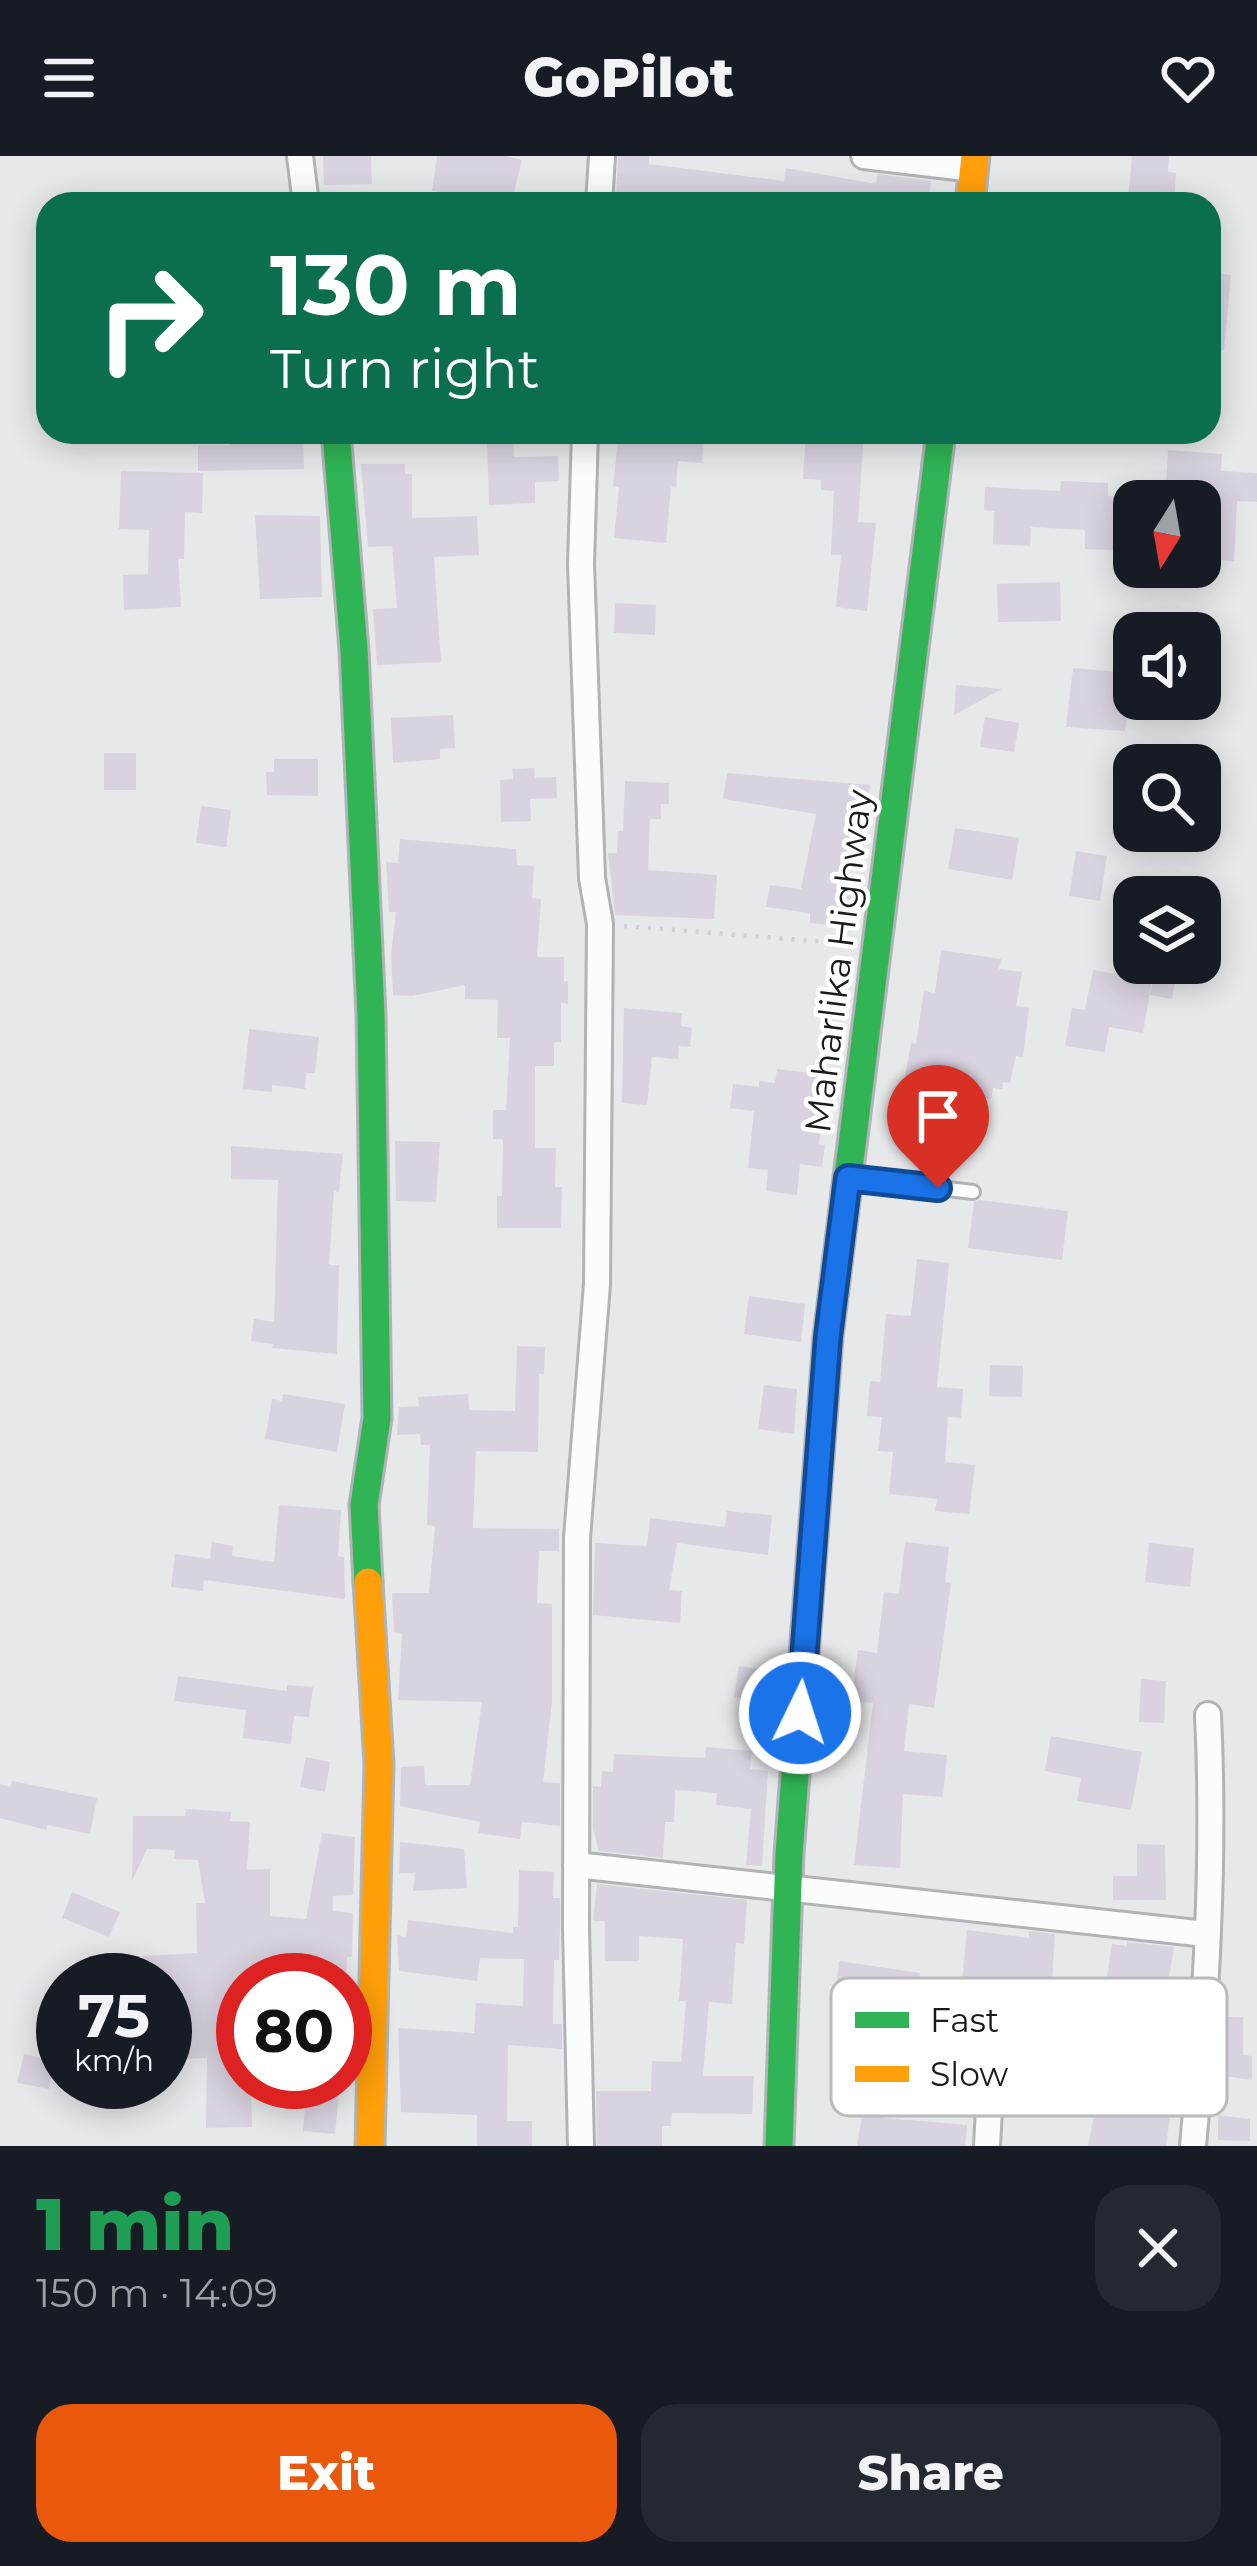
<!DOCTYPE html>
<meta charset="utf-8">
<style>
body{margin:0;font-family:Montserrat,sans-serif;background:#242831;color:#f1f3f6;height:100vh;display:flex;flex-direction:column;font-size:45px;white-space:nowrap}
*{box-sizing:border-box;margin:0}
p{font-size:39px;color:#9ea1a6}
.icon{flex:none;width:66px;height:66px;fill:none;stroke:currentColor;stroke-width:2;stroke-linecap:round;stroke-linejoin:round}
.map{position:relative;height:1990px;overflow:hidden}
.sheet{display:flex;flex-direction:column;background:#171b24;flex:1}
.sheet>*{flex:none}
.guide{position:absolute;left:36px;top:36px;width:1185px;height:252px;border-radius:36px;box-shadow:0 6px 30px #0003;background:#0b6e4f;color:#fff;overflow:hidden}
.needle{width:78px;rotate:191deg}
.controls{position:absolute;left:1113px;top:324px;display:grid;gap:24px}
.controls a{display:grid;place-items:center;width:108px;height:108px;border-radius:24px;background:#171b24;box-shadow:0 6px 30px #0003;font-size:60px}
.speed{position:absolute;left:36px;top:1797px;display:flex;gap:24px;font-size:60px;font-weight:700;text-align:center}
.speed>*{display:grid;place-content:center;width:156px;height:156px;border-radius:50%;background:#171b24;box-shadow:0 6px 30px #0003;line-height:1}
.speed small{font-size:30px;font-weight:400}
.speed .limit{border:18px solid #d22;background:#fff;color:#111}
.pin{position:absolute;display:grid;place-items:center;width:102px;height:102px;color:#fff;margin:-123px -51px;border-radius:50% 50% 50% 0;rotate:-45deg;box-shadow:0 0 12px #0007}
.pin .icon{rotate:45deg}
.me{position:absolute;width:132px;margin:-66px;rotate:4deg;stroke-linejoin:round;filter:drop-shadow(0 0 9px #0008)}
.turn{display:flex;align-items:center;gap:42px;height:252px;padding:0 36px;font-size:54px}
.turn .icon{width:156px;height:156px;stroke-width:2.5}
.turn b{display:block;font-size:84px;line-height:102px}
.round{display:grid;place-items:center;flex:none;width:126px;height:126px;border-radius:36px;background:#242831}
.head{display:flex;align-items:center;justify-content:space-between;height:204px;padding:0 36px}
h1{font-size:72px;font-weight:800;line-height:90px;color:#1e9e55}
.action{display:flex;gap:24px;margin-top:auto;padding:24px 36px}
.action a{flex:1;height:138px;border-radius:36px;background:#ea580c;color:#fff;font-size:48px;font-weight:800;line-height:138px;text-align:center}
.action a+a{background:#242831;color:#f1f3f6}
header{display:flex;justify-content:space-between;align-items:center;height:156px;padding:0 36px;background:#171b24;font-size:54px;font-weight:800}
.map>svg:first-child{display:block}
</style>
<header><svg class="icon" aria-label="menu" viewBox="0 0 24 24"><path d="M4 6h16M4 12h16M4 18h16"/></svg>GoPilot<svg class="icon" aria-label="heart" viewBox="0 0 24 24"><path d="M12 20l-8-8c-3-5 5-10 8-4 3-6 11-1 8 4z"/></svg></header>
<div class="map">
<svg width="1257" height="1990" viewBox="0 0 1257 1990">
<rect width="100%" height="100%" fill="#e7e8ea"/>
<path fill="#d9d3df" d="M 323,0 L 371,0 L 372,28 L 324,29 Z
M 437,0 L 506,0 L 522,4 L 511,48 L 484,48 L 485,43 L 432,35 Z
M 618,0 L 649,0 L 649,8 L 784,25 L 786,12 L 876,28 L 877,18 L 931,25 L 928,48 L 639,48 L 639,41 L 616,39 Z
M 1132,0 L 1169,0 L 1168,16 L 1176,17 L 1174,48 L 1128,44 Z
M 1209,116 L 1231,119 L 1224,194 L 1209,193 Z
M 248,276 L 294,276 L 294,280 L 303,280 L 304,313 L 198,315 L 198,289 L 230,289 L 230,282 L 248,281 Z
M 619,276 L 704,281 L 702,307 L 678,305 L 676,332 L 671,331 L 666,387 L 614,382 L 619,331 L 613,330 Z
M 806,276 L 864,276 L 858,366 L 876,367 L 867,455 L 836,451 L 841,399 L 831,399 L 834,335 L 821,334 L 821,324 L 803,323 Z
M 513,279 L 514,301 L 558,300 L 559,325 L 535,326 L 535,347 L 489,349 L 487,280 Z
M 1168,294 L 1222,298 L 1221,315 L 1257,317 L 1257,346 L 1237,345 L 1234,405 L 1200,403 L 1200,345 L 1165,345 Z
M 361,308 L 405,308 L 405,318 L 412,318 L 412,362 L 477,360 L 479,399 L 434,401 L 441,506 L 377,509 L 373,453 L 397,452 L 392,390 L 368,391 Z
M 121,315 L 203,317 L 202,357 L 185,356 L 184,403 L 178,403 L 181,451 L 124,454 L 123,419 L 148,418 L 149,374 L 119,373 Z
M 1061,325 L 1108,327 L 1108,340 L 1131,341 L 1129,395 L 1085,393 L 1085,374 L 1031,371 L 1030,390 L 993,388 L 994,355 L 984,354 L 985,331 L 1060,335 Z
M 255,359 L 320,360 L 322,441 L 260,443 Z
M 1060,426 L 1061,465 L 998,466 L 997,428 Z
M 615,447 L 656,449 L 655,479 L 614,477 Z
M 1073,512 L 1132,517 L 1125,575 L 1066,571 Z
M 956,529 L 1002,533 L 954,559 Z
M 453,559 L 455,592 L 440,593 L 440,603 L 393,607 L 391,562 Z
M 985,561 L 1019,567 L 1014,596 L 980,591 Z
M 104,597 L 136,597 L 136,634 L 104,634 Z
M 274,603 L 318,603 L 318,640 L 267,639 L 266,616 L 274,616 Z
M 534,612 L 535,622 L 556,621 L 557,642 L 530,643 L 531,665 L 501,666 L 500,624 L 513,623 L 512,613 Z
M 727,617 L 870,629 L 865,668 L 860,667 L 847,735 L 856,736 L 852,771 L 810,767 L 810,757 L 766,751 L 770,729 L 801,733 L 816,658 L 723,643 Z
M 625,625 L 669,627 L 669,648 L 661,648 L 661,663 L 650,663 L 648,714 L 717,719 L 714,763 L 615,759 L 608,697 L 617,697 L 618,675 L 623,675 Z
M 201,650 L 231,654 L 226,691 L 196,687 Z
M 955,672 L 1019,682 L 1012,724 L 948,713 Z
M 400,683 L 516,693 L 517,709 L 534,710 L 532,742 L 541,743 L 537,801 L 564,801 L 564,826 L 568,825 L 568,848 L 561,847 L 561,886 L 554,886 L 554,910 L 535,910 L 535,992 L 556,992 L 555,1031 L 562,1031 L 561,1072 L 497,1072 L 497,1040 L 502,1040 L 503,983 L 493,983 L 493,954 L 506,954 L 510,882 L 497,882 L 498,844 L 465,843 L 465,829 L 412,840 L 393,839 L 391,798 L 396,756 L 389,756 L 386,706 L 398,707 Z
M 1076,695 L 1107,700 L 1100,745 L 1069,740 Z
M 941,794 L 1001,803 L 999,813 L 1022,816 L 1016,850 L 1029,852 L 1023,901 L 1016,900 L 1010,927 L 1003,926 L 1002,933 L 993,932 L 991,943 L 904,926 L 911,887 L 916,888 L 924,835 L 935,837 Z
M 1156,807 L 1178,807 L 1172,843 L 1150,839 Z
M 1093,814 L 1152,824 L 1143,877 L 1109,871 L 1105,896 L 1065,890 L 1072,852 L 1085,854 Z
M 624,852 L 682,857 L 681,870 L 692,872 L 690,891 L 679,890 L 678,903 L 652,901 L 647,949 L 622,947 Z
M 249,873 L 319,881 L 315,917 L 306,917 L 305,933 L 272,929 L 272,936 L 243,933 Z
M 777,913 L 828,919 L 819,988 L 825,989 L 822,1011 L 800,1008 L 797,1039 L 766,1035 L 768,1014 L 748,1012 L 754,955 L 730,952 L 733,928 L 759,931 L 759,925 L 775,927 Z
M 395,985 L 440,986 L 436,1046 L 396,1045 Z
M 231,990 L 343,998 L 339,1036 L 334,1035 L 329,1109 L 339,1109 L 337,1198 L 272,1192 L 273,1188 L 251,1185 L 254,1163 L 274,1166 L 278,1024 L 231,1023 Z
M 980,1044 L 1068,1055 L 1062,1104 L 968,1092 L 974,1046 Z
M 917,1103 L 949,1107 L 937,1231 L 963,1233 L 961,1262 L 948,1261 L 945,1306 L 975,1309 L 969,1358 L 935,1355 L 937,1343 L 889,1338 L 893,1296 L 878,1295 L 882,1261 L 867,1260 L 870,1225 L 880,1226 L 886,1158 L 911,1160 Z
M 749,1140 L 805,1148 L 801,1186 L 744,1178 Z
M 517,1190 L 545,1191 L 544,1218 L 539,1218 L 538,1296 L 476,1295 L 473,1372 L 559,1373 L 559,1395 L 539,1395 L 537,1447 L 552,1448 L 552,1545 L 543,1626 L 560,1627 L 560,1670 L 522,1666 L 520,1683 L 478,1677 L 480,1666 L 400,1650 L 401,1611 L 424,1610 L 425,1629 L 470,1629 L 482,1546 L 398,1544 L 402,1477 L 394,1476 L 392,1437 L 429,1437 L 435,1370 L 427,1369 L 430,1289 L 421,1289 L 420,1278 L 397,1279 L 399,1251 L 419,1250 L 418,1241 L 468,1238 L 469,1254 L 515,1255 Z
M 990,1209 L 1023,1210 L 1022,1241 L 989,1240 Z
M 764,1229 L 797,1233 L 794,1278 L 758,1273 Z
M 283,1238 L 345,1248 L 337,1296 L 265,1283 L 272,1243 L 282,1245 Z
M 279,1349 L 341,1354 L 338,1400 L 344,1401 L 345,1443 L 204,1424 L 203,1435 L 171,1431 L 175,1398 L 210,1403 L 212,1386 L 233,1390 L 232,1400 L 274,1406 Z
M 727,1355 L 772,1359 L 768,1399 L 677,1387 L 669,1434 L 682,1435 L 680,1467 L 593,1459 L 595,1387 L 647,1390 L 650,1362 L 725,1371 Z
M 905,1386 L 949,1391 L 945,1426 L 951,1427 L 934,1552 L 909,1548 L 904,1595 L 947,1599 L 943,1641 L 903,1638 L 900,1712 L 854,1709 L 873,1547 L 851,1544 L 858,1494 L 877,1497 L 884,1436 L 899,1438 Z
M 1149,1387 L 1194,1392 L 1190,1431 L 1145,1426 Z
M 739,1510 L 776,1515 L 773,1546 L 734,1541 Z
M 178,1520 L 287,1535 L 287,1529 L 313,1531 L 309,1561 L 294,1560 L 291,1588 L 243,1582 L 246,1554 L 174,1545 Z
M 1141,1523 L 1166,1525 L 1164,1567 L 1139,1566 Z
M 1051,1580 L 1142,1596 L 1131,1654 L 1077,1645 L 1081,1622 L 1045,1615 Z
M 706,1591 L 752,1595 L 750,1613 L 768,1615 L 762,1710 L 746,1709 L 751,1653 L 716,1649 L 717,1637 L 675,1634 L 674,1666 L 665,1666 L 663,1702 L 599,1695 L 593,1673 L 593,1630 L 601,1631 L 602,1615 L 613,1616 L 614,1598 L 705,1602 Z
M 306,1601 L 330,1606 L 325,1636 L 300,1631 Z
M 12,1625 L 97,1642 L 90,1678 L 48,1669 L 46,1674 L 0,1662 L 0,1628 L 10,1631 Z
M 186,1653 L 231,1656 L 230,1665 L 250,1666 L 247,1714 L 270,1713 L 270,1760 L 306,1763 L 322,1677 L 355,1681 L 353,1739 L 333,1740 L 333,1755 L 353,1757 L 352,1801 L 347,1801 L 346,1824 L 305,1819 L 306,1814 L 243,1818 L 243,1926 L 251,1926 L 252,1971 L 206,1972 L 207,1902 L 165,1904 L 165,1824 L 143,1824 L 143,1800 L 197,1797 L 196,1747 L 205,1747 L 198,1704 L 174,1703 L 175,1694 L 147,1693 L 132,1725 L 133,1660 L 185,1660 Z
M 400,1686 L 464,1693 L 467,1732 L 413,1735 L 415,1717 L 399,1717 Z
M 1137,1688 L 1165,1689 L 1166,1744 L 1113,1744 L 1113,1720 L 1137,1720 Z
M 519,1714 L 554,1716 L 553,1742 L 560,1742 L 560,1772 L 559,1804 L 554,1804 L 553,1868 L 562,1868 L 562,1893 L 508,1889 L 507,1965 L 532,1965 L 532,1990 L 477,1990 L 477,1959 L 401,1956 L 398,1872 L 474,1877 L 476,1847 L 523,1850 L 524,1803 L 480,1802 L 477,1825 L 399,1815 L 397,1779 L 406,1781 L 408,1764 L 513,1777 L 513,1771 L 518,1771 Z
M 597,1728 L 747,1744 L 744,1788 L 736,1787 L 732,1848 L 709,1846 L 703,1920 L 754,1920 L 752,1958 L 672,1957 L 671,1970 L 662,1970 L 662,1990 L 597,1990 L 596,1935 L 651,1935 L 652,1905 L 681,1906 L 686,1845 L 679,1845 L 683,1783 L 639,1780 L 639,1805 L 605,1805 L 605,1765 L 593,1765 Z
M 72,1736 L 120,1756 L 109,1781 L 62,1762 Z
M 967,1774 L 1029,1782 L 1029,1775 L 1055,1778 L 1051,1842 L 1062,1843 L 1061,1865 L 1071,1866 L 1069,1888 L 1063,1887 L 1062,1898 L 1058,1897 L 1057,1915 L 944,1907 L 943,1910 L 903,1906 L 904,1896 L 845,1893 L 847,1841 L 835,1840 L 839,1805 L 920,1817 L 918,1829 L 961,1835 Z
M 1127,1786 L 1174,1791 L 1168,1829 L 1107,1821 L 1112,1788 L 1127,1790 Z
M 1220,1861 L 1243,1861 L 1243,1899 L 1252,1900 L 1252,1924 L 1216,1919 Z
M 24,1898 L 55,1905 L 49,1933 L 17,1927 Z
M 307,1926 L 340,1926 L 335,1978 L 303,1975 Z
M 1097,1944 L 1171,1953 L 1166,1990 L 1088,1990 Z
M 863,1954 L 885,1958 L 885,1962 L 967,1969 L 965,1990 L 857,1990 Z
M 1218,1959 L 1250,1963 L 1250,1985 L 1218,1984 Z"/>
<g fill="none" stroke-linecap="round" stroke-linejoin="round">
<g stroke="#b2b3b5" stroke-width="18">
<path id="lane" d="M 855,1022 L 973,1036"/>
</g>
<g stroke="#b2b3b5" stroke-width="30">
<path id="street" d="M 300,0 L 306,48
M 864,0 L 974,13
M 599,48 L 602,0
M 576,1709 L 1206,1778
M 581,1990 L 576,1771 L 577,1382 L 597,1128 L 600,768 L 592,722 L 581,408 L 585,276
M 987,1990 L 990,1934
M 1193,1990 C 1206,1848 1215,1702 1208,1559"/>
</g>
<g stroke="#b2b3b5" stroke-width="33">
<path id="fast" d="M 336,276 L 354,494 L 371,859 L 377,1262 L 364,1349 L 368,1426
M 779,1990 L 789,1698 L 828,1181 L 941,276"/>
</g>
<g stroke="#b2b3b5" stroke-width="33">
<path id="slow" d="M 970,48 L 975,0
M 368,1426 L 379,1608 L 370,1990"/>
</g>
<path stroke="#d0d0d1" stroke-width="4.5" stroke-dasharray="3 9" stroke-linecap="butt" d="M 624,770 L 840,787"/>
<use href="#lane" stroke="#fbfcfc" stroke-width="12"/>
<use href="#street" stroke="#fbfcfc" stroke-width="24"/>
<use href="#fast" stroke="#30b455" stroke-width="27"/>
<use href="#slow" stroke="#ff9f0a" stroke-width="27"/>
</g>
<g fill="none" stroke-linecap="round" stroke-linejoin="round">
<g stroke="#114b97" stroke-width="30">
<path id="route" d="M 800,1557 L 828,1181 L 848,1022 L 938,1032"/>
</g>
<use href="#route" stroke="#1a73e8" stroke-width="21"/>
</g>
<g text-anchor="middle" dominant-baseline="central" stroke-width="9" stroke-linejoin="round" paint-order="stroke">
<g font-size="36" fill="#1a1a1c" stroke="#fff">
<text transform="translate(838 805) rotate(-83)">Maharlika Highway</text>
</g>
</g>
<rect x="831" y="1822" width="396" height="138" rx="18" fill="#fff" stroke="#bababb" stroke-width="3"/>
<rect x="855" y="1856" width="54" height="16" fill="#30b455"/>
<rect x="855" y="1910" width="54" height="16" fill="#ff9f0a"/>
<g font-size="33" fill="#1a1a1c">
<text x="930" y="1876">Fast</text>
<text x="930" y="1930">Slow</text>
</g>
</svg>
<div class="controls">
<a><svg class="needle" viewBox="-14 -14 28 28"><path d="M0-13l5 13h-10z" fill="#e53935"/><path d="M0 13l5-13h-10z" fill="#9ea1a6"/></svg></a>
<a><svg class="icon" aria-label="sound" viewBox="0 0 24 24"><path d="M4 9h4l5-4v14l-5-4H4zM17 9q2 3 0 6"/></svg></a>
<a><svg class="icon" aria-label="search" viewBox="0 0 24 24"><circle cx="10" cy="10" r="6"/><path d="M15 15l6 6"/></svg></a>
<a><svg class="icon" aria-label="layers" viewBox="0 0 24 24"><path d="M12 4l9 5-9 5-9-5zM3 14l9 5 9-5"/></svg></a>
</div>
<div class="speed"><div>75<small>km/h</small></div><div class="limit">80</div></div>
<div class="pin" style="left:938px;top:1032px;background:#d93025"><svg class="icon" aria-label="arrive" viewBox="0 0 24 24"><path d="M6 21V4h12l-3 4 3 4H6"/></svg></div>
<svg class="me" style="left:800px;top:1557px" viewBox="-20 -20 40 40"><circle r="17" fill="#1a73e8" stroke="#fff" stroke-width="3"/><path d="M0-11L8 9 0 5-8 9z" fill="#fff"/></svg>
<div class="guide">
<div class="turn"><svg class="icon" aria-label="right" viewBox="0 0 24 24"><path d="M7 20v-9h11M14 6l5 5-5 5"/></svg><div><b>130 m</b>Turn right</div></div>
</div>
</div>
<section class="sheet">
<div class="head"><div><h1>1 min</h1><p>150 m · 14:09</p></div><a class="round"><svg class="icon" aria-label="close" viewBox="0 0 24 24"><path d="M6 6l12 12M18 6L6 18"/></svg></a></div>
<div class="action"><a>Exit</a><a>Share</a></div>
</section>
